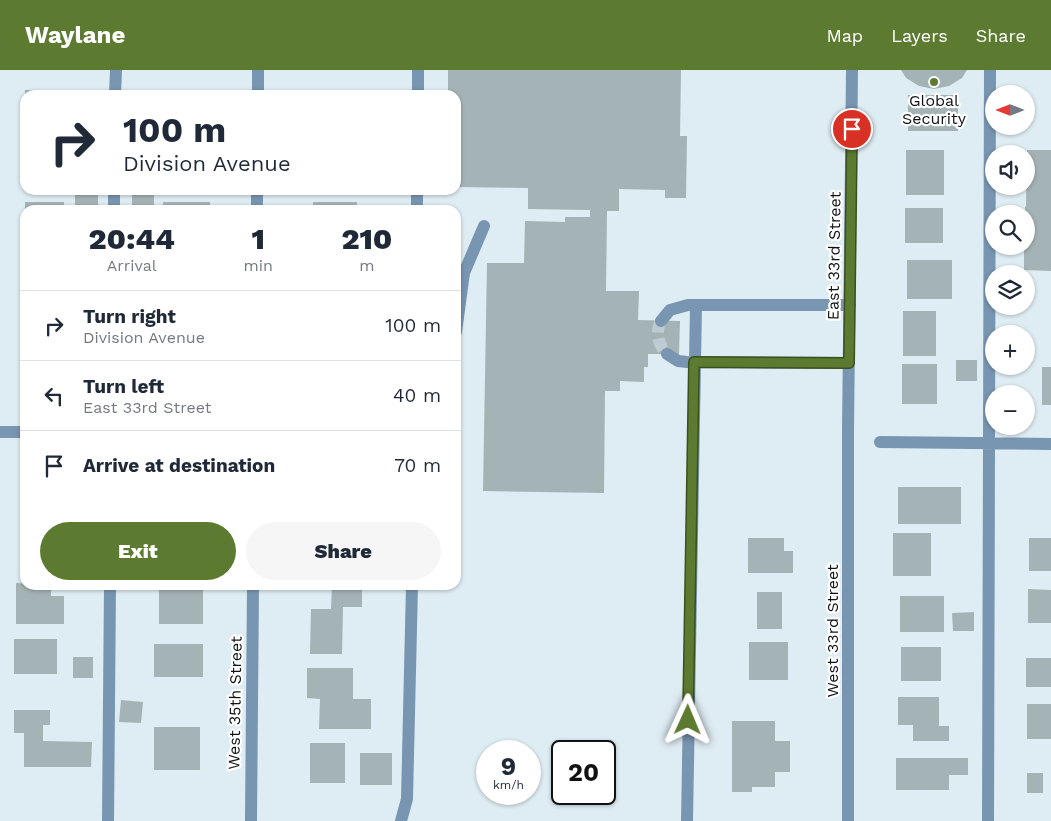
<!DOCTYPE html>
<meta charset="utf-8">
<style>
body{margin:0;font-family:"Work Sans",sans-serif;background:#f6f6f7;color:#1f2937;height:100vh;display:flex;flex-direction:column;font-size:19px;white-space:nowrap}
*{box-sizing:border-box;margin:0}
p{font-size:16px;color:#747a83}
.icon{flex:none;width:28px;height:28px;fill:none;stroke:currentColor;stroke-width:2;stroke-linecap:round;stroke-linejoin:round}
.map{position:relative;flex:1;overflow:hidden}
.sheet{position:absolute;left:20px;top:135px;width:441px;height:385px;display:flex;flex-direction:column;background:#fff;border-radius:15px;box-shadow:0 1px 4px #0004}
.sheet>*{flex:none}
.guide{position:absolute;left:20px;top:20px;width:441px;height:105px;border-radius:15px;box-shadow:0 1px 4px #0004;background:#fff;color:#1f2937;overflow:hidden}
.needle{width:32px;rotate:270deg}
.tools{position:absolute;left:985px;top:15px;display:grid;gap:10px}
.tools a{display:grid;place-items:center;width:50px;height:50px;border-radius:50%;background:#fff;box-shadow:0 1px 4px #0004;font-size:25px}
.speed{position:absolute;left:476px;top:670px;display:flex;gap:10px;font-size:25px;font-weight:700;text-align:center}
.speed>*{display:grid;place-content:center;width:65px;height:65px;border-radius:50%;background:#fff;box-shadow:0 1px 4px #0004;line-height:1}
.speed small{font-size:12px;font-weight:400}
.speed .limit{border:2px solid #111;border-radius:8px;background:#fff;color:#111}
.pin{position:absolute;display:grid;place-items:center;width:42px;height:42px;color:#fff;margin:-21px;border:2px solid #fff;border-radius:50%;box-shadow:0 1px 5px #0007}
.me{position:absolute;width:55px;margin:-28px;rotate:1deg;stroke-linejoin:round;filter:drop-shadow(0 0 4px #0008)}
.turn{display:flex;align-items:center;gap:18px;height:105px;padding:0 20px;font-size:22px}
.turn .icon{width:65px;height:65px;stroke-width:2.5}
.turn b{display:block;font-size:35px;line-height:42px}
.eta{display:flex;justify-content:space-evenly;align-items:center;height:85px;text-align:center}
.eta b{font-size:30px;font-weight:800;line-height:35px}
.button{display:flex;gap:10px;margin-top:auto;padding:10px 20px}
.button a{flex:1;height:58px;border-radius:30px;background:#5d7b30;color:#fff;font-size:20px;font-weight:800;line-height:58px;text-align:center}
.button a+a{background:#f6f6f7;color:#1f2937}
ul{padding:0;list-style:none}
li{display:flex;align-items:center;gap:15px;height:70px;padding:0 20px;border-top:1px solid #e0e1e3}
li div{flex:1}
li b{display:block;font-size:19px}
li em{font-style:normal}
header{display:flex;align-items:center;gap:30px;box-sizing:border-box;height:70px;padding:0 25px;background:#5d7b30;color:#fff}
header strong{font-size:24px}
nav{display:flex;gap:28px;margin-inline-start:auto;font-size:18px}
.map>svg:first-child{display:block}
</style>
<header>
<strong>Waylane</strong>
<nav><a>Map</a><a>Layers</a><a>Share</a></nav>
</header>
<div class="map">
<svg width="1051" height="751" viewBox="0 0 1051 751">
<rect width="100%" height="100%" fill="#deecf3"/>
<path fill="#a4b3b5" d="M 448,0 L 681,0 L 680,66 L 687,66 L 686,128 L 665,128 L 665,120 L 619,119 L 619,141 L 607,141 L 606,221 L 639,221 L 638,250 L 680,251 L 679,284 L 648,284 L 648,297 L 644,297 L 644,312 L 620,311 L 620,321 L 605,321 L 604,423 L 483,421 L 487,193 L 524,193 L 525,151 L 565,152 L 565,147 L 590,147 L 590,140 L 528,139 L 528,118 L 456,117 L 456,25 L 448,25 Z
M 901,0 L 967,0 L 962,8 L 949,16 L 934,19 L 919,16 L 906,8 Z
M 25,20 L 58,20 L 58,25 L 25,25 Z
M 162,21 L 209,21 L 209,25 L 162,25 Z
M 908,25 L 958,25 L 958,61 L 908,61 Z
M 906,80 L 944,80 L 944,125 L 906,125 Z
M 1027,80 L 1051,80 L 1051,201 L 1024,200 L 1024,176 L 1026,176 L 1026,144 L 1025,144 L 1025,136 L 1026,137 Z
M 75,122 L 98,122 L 98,140 L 75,140 Z
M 132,122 L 154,122 L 154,140 L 132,140 Z
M 25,132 L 64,132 L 64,140 L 25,140 Z
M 163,132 L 210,132 L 210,140 L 163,140 Z
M 313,132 L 357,132 L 357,140 L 313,140 Z
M 905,138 L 943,138 L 943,173 L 905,173 Z
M 907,190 L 952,190 L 952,229 L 907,229 Z
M 903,241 L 936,241 L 936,286 L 903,286 Z
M 956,290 L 977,290 L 977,311 L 956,311 Z
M 902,294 L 937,294 L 937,334 L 902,334 Z
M 1042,297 L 1051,297 L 1051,335 L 1042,335 Z
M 898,417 L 961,417 L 961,454 L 898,454 Z
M 893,463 L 931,463 L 931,506 L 893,506 Z
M 748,468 L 784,468 L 784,481 L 793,481 L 793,503 L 748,503 Z
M 1029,468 L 1051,468 L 1051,501 L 1029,501 Z
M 16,513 L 51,515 L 51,526 L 64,526 L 64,554 L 16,554 Z
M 159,515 L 203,515 L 203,554 L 159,554 Z
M 332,515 L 362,515 L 362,537 L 343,537 L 342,584 L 310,584 L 311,539 L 331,539 Z
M 1028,519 L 1051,520 L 1051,553 L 1028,553 Z
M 757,522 L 782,522 L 782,559 L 757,559 Z
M 900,526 L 944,526 L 944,562 L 900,562 Z
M 974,542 L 974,561 L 953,561 L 952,543 Z
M 14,569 L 57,569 L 57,604 L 14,604 Z
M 749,572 L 788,572 L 788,610 L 749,610 Z
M 154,574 L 203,574 L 203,607 L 154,607 Z
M 901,577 L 941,577 L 941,611 L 901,611 Z
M 73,587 L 93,587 L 93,608 L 73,608 Z
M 1026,588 L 1051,588 L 1051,617 L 1026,617 Z
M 307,598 L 353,598 L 353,629 L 371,629 L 371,659 L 319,659 L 320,629 L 307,628 Z
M 898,627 L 939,627 L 939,656 L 949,656 L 949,671 L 913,671 L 913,655 L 898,655 Z
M 121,630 L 143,632 L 141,653 L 119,652 Z
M 1027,634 L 1051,634 L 1051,669 L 1027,669 Z
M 14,640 L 50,640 L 50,655 L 43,655 L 43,671 L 92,672 L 91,697 L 24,697 L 24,663 L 14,663 Z
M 732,651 L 775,651 L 775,671 L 790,671 L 790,702 L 775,702 L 775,717 L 752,717 L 752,722 L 732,722 Z
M 154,657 L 200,657 L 200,700 L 154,700 Z
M 310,673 L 345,673 L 345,713 L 310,713 Z
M 360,683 L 392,683 L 392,715 L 360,715 Z
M 896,688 L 968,688 L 968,705 L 949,705 L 949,720 L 896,720 Z
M 1027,703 L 1043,703 L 1043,723 L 1027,723 Z"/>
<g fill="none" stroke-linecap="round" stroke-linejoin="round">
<path stroke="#bfcbd2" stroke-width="12" stroke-dasharray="12 6" stroke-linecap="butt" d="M 661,251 C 655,262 658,275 667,284"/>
<path stroke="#7895b1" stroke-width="12" d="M 115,25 L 116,0
M 258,25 L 258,0
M 418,25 L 418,0
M 114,140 L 114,120
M 257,140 L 257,120
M 417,140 L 417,120
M 661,251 L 670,240 L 688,235 L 850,235
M 456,262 L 464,203 L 484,156
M 667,284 L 678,291 L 687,292 L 849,293
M 0,362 L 25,362
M 880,372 L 1051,374
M 108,751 L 110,515
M 251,751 L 253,515
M 401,751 L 407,729 L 412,515
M 687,751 L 696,235
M 848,751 L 848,360 L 852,0
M 988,751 L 990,0"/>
</g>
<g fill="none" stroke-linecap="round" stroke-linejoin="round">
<g stroke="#3c501f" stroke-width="12">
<path id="route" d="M 688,650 L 694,292 L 849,293 L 852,59"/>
</g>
<use href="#route" stroke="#5d7b30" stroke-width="9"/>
</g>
<circle fill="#5d7b30" stroke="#fff" stroke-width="2" cx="934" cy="12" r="5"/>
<g text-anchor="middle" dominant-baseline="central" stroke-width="4.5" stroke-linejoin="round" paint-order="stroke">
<g font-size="16" fill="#0f1316" stroke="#fff">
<text x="934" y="30">Global<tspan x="934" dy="18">Security</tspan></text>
</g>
<g font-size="16" fill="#0f1316" stroke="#fff">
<text transform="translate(834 186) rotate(-89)">East 33rd Street</text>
<text transform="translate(832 561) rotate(-90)">West 33rd Street</text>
<text transform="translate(235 633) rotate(-89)">West 35th Street</text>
</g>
</g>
</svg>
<div class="tools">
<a><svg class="needle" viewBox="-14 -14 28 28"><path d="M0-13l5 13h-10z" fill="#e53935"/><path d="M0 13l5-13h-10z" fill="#747a83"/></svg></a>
<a><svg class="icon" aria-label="sound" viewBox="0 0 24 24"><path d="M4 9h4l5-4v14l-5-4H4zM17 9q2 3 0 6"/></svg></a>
<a><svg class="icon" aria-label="search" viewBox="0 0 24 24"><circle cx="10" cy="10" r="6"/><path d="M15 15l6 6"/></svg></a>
<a><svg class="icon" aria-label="layers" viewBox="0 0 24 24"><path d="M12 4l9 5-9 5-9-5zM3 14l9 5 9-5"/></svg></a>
<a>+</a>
<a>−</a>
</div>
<div class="speed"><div>9<small>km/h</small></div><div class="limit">20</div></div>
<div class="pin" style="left:852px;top:59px;background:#d93025"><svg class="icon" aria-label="arrive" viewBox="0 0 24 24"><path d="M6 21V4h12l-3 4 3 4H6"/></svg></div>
<svg class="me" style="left:688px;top:650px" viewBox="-20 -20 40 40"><path d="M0-17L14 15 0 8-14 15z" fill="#5d7b30" stroke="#fff" stroke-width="4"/></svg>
<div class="guide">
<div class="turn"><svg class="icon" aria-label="right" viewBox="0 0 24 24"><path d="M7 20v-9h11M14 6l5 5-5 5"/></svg><div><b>100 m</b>Division Avenue</div></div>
</div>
<section class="sheet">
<div class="eta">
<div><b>20:44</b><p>Arrival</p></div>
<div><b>1</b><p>min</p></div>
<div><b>210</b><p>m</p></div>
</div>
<ul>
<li><svg class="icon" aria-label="right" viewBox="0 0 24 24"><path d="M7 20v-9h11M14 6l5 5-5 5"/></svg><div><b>Turn right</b><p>Division Avenue</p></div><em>100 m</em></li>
<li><svg class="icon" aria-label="left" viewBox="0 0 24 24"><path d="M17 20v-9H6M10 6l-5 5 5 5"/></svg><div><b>Turn left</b><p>East 33rd Street</p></div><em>40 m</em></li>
<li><svg class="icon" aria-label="arrive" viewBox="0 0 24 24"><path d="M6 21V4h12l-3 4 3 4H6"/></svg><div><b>Arrive at destination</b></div><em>70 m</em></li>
</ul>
<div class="button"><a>Exit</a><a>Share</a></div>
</section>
</div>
